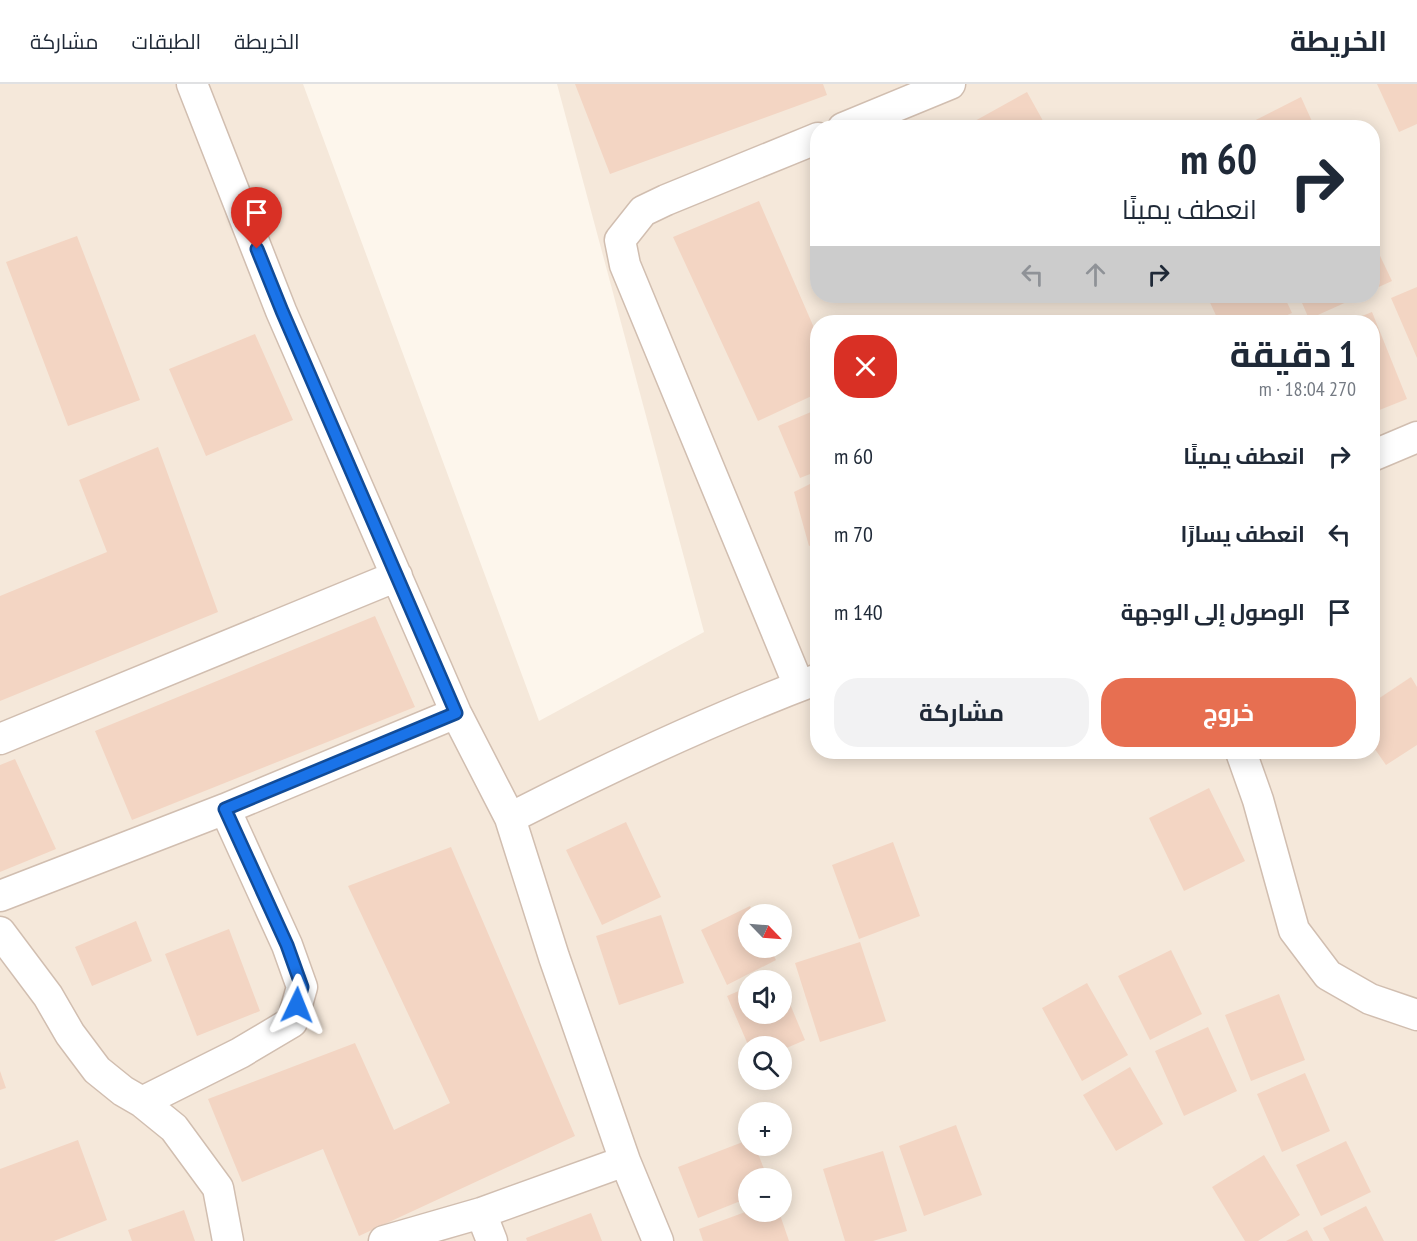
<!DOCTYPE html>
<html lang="ar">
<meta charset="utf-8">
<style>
body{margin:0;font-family:"PT Sans Narrow",Cairo,sans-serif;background:#f2f2f3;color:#1f2937;direction:rtl;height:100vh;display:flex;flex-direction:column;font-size:22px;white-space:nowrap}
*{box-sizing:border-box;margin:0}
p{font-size:20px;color:#747a83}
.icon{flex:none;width:33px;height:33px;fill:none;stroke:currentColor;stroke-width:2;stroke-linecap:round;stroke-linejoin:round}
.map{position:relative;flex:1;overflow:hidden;direction:ltr}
.details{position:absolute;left:810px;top:231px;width:570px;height:444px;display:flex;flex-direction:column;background:#fff;border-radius:24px;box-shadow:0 3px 15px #0003;direction:rtl}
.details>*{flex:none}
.banner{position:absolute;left:810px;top:36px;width:570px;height:183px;border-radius:24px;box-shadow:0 3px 15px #0003;direction:rtl;background:#fff;color:#1f2937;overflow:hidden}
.needle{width:39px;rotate:115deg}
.tools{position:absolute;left:738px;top:820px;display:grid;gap:12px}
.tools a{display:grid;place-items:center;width:54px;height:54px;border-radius:50%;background:#fff;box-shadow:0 3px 15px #0003;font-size:30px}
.pin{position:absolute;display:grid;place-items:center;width:51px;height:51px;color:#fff;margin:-62px -26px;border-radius:50% 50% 50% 0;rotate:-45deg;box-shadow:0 0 6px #0007}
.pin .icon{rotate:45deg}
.me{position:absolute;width:66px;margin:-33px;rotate:2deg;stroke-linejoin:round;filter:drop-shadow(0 0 4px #0008)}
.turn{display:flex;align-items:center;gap:21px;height:126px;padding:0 24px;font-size:27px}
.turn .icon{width:78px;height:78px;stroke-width:2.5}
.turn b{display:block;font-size:42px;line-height:51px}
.lanes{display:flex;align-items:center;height:57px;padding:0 24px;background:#0003;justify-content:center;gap:30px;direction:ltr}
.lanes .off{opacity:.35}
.round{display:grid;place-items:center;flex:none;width:63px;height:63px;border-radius:24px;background:#f2f2f3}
.summary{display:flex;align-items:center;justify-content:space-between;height:102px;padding:0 24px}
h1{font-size:36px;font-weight:700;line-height:45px}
.action{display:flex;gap:12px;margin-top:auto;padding:12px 24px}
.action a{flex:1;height:69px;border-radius:24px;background:#e76f51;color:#fff;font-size:24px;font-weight:700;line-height:69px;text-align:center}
.action a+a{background:#f2f2f3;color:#1f2937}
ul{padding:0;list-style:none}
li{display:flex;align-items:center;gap:18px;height:78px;padding:0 24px}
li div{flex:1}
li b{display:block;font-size:22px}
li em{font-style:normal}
header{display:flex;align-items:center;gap:36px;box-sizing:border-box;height:84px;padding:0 30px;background:#fff;border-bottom:2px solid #e0e1e3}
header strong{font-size:28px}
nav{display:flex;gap:33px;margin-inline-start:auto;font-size:21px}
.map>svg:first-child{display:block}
</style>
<header>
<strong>الخريطة</strong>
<nav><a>الخريطة</a><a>الطبقات</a><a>مشاركة</a></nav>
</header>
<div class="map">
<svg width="1417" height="1157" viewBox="0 0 1417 1157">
<rect width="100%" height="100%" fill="#fdf6ec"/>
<path fill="#f5e8da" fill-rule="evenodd" d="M 0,0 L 303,0 L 539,637 L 704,548 L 557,0 L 1417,0 L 1417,1157 L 0,1157 ZM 818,44 L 1372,44 L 1372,212 L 818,212 ZM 818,238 L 1372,238 L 1372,668 L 818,668 ZM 748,831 L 782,831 L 782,864 L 748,864 ZM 748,897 L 782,897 L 782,930 L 748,930 ZM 748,963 L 782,963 L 782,996 L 748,996 ZM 748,1029 L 782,1029 L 782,1062 L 748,1062 ZM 748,1095 L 782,1095 L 782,1128 L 748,1128 Z"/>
<path fill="#f3d5c3" d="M 575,0 L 823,0 L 827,11 L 610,90 Z
M 1377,0 L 1417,0 L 1417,40 L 1399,48 Z
M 1027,8 L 1047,44 L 976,44 L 973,38 Z
M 1301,13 L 1315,44 L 1240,44 Z
M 950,36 L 954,44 L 935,44 Z
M 759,117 L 818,253 L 818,309 L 758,337 L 673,153 Z
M 77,152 L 140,316 L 68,342 L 6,178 Z
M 1372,155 L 1392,197 L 1372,206 Z
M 1417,203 L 1417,274 L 1391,214 Z
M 1207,212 L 1284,212 L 1292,229 L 1271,238 L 1219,238 Z
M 1299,212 L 1360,212 L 1309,235 Z
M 1372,228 L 1407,315 L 1372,329 L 1372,238 L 1347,238 Z
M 255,250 L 293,336 L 206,372 L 169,285 Z
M 818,325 L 818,387 L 800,394 L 778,342 Z
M 158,363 L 218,528 L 0,617 L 0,512 L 107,468 L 79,396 Z
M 818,396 L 818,458 L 809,462 L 794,408 Z
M 375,532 L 415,623 L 132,736 L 95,647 Z
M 1411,593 L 1417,603 L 1417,661 L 1386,681 L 1372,661 L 1372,619 Z
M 15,675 L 56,765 L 0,788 L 0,681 Z
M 1209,704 L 1245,777 L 1184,807 L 1149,734 Z
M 626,738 L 661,813 L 602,841 L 566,766 Z
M 893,758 L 920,832 L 859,855 L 832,781 Z
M 451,763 L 575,1052 L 359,1152 L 323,1065 L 242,1098 L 208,1015 L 355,959 L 394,1046 L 450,1019 L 348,802 Z
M 750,822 L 754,831 L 748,831 L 748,864 L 770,864 L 776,876 L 727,901 L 701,846 Z
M 661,831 L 684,899 L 619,921 L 596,852 Z
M 136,837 L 152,877 L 92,902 L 75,863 Z
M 229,845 L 260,927 L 197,952 L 165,870 Z
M 860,858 L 886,937 L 820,958 L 795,879 Z
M 1171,866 L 1202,930 L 1150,956 L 1118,892 Z
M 777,891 L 780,897 L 762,897 Z
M 1087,899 L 1128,971 L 1082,997 L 1042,924 Z
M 782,901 L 805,956 L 782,966 L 782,963 L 749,963 L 727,912 L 748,903 L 748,930 L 782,930 Z
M 1279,910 L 1305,976 L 1251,997 L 1225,931 Z
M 1208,943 L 1237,1007 L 1184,1032 L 1155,967 Z
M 1130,983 L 1163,1040 L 1116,1067 L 1083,1011 Z
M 0,987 L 6,1004 L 0,1006 Z
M 1305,989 L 1330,1047 L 1282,1068 L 1257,1010 Z
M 956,1041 L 982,1111 L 924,1132 L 899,1062 Z
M 78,1056 L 107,1136 L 54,1157 L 0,1157 L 0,1085 Z
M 748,1056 L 748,1062 L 755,1062 L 768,1095 L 748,1095 L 748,1114 L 698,1134 L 678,1083 Z
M 1346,1057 L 1371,1108 L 1321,1132 L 1296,1081 Z
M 883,1067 L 907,1147 L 873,1157 L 845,1157 L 823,1085 Z
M 1264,1071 L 1300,1131 L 1258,1157 L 1245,1157 L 1212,1103 Z
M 1366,1122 L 1384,1157 L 1330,1157 L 1323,1144 Z
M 184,1126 L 195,1157 L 132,1157 L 128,1146 Z
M 748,1127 L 779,1128 L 789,1157 L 703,1157 L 699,1145 Z
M 591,1129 L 602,1157 L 527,1157 L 526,1154 Z
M 1307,1146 L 1313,1157 L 1286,1157 Z"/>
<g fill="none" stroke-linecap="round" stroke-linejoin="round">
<g stroke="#d1beb0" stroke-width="33">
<path id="minor" d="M 192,0 L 281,227 L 456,629 L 510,734
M 843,44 L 950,0
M 1372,372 L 1417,353
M 799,602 L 625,181 L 620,156 L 643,127 L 666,116 L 818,54
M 0,655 L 397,492
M 1241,668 L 1258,716 L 1294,846 L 1328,891 L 1370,915 L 1417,931
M 0,812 L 225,725 L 456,629
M 0,848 L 48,912 L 70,950 L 97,986 L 123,1007 L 142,1018 L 174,1044 L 218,1104 L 228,1157
M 142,1018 L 240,969 L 292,938 L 302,903 L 287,861 L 225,725
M 481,1129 L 492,1157
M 384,1157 L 481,1129 L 625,1077
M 658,1157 L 625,1077 L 554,873 L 510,734 C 610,683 712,635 818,595"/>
</g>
<use href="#minor" stroke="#fff" stroke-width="30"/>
</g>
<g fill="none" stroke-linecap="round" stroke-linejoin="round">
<g stroke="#114b97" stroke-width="15">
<path id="route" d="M 257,165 L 282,227 L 456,629 L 225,725 L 287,861 L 302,903 L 297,921"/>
</g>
<use href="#route" stroke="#1a73e8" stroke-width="10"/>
</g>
</svg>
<div class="tools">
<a><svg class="needle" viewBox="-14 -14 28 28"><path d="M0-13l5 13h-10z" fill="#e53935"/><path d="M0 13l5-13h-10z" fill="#747a83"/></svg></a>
<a><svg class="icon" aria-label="sound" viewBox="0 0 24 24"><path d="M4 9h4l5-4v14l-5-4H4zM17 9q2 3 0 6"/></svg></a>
<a><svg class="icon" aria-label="search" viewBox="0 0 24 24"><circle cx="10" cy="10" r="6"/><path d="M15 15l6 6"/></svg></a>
<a>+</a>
<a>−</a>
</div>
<div class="pin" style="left:257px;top:165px;background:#d93025"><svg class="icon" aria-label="arrive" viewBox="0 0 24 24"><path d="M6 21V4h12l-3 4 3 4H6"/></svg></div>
<svg class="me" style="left:297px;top:921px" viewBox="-20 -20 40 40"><path d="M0-17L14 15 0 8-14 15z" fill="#1a73e8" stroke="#fff" stroke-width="4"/></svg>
<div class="banner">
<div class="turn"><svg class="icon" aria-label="right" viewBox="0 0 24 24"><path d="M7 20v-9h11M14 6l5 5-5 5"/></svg><div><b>60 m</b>انعطف يمينًا</div></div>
<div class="lanes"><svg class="icon off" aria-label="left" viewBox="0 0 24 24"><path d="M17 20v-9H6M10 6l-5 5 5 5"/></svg><svg class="icon off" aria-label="ahead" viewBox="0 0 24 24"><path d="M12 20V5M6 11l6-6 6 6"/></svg><svg class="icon" aria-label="right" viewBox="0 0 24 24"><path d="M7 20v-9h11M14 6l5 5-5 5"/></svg></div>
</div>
<section class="details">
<div class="summary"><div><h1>1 دقيقة</h1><p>270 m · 18:04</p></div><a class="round" style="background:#d93025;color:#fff"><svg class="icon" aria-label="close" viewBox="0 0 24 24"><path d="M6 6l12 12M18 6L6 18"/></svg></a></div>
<ul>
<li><svg class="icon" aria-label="right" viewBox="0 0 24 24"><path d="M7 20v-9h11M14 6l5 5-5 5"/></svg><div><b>انعطف يمينًا</b></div><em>60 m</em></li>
<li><svg class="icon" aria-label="left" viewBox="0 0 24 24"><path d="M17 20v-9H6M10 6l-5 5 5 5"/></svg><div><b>انعطف يسارًا</b></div><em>70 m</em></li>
<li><svg class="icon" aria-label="arrive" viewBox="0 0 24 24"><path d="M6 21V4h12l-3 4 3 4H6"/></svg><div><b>الوصول إلى الوجهة</b></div><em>140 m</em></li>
</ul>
<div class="action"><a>خروج</a><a>مشاركة</a></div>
</section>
</div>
